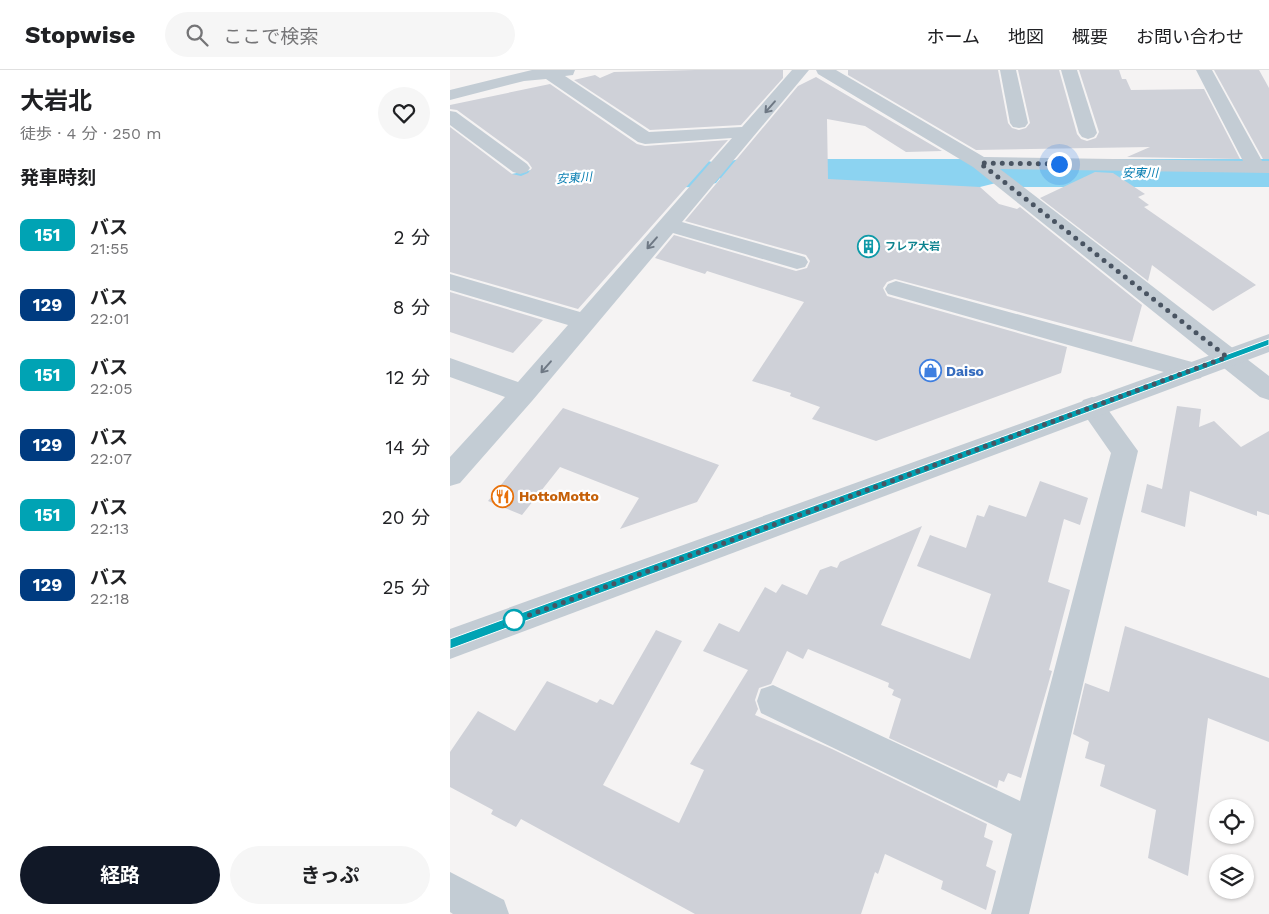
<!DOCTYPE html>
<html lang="ja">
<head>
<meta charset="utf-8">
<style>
  body { margin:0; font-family:"Work Sans","Noto Sans JP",sans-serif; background:#f6f6f6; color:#202124; height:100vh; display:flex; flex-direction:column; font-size:19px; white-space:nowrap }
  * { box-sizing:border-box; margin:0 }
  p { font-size:16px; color:#757577 }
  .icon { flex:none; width:28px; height:28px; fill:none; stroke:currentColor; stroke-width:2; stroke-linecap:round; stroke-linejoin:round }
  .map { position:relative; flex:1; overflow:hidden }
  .panel { display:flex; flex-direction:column; background:#fff; width:450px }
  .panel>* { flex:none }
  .badge { padding:0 10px; border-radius:8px; font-size:18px; line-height:32px }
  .tools { position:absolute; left:759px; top:729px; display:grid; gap:10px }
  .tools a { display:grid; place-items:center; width:45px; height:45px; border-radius:50%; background:#fff; box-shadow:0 1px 4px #0004; font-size:25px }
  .you { position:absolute; width:25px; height:25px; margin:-12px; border:4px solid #fff; border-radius:50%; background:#1a73e8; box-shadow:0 0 0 8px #1a73e833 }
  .map>.badge { position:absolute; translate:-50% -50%; box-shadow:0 0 0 2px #fff }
  h2 { padding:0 20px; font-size:19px; line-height:45px }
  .round { display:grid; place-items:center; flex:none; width:52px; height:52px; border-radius:26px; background:#f6f6f6 }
  .head { display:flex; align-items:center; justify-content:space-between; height:85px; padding:0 20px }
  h1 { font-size:24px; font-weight:700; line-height:38px }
  .primary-button { display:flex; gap:10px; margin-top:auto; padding:10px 20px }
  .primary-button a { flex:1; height:58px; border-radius:30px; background:#111827; color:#fff; font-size:20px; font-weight:700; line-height:58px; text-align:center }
  .primary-button a+a { background:#f6f6f6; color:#202124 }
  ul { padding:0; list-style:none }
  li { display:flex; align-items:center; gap:15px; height:70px; padding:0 20px }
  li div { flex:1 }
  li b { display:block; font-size:19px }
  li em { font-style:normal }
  li .badge { min-width:55px; font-weight:700; text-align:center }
  header { display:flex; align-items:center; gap:30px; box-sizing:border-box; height:70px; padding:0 25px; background:#fff; border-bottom:1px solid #e0e0e0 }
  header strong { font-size:24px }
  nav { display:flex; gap:28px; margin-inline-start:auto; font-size:18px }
  .search { width:350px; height:45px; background:#f6f6f6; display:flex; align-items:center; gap:12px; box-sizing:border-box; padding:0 18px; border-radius:28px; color:#757577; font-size:19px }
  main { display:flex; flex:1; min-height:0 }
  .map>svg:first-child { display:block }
</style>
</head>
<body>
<header>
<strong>Stopwise</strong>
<div class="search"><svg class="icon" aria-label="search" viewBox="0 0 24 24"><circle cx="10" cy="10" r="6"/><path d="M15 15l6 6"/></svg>ここで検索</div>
<nav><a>ホーム</a><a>地図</a><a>概要</a><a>お問い合わせ</a></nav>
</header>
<main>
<section class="panel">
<div class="head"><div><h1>大岩北</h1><p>徒歩 · 4 分 · 250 m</p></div><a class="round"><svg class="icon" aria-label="heart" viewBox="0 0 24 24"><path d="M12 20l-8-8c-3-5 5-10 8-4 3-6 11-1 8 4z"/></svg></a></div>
<h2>発車時刻</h2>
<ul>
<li><span class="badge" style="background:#00a3b4;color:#fff">151</span><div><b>バス</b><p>21:55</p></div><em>2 分</em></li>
<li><span class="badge" style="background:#003b80;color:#fff">129</span><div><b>バス</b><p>22:01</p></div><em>8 分</em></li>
<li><span class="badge" style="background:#00a3b4;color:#fff">151</span><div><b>バス</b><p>22:05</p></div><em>12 分</em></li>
<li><span class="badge" style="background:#003b80;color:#fff">129</span><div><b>バス</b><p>22:07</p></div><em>14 分</em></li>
<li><span class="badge" style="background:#00a3b4;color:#fff">151</span><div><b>バス</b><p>22:13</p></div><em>20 分</em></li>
<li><span class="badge" style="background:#003b80;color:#fff">129</span><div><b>バス</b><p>22:18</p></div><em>25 分</em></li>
</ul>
<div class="primary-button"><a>経路</a><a>きっぷ</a></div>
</section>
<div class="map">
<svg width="819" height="844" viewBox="0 0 819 844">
  <rect width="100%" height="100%" fill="#f5f3f3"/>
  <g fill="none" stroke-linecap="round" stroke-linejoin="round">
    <!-- river -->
    <path fill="#8cd3f1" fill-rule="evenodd" d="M 216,89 L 250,89 L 266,93 L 270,98 L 273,93 L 289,89 L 530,89 L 546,93 L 561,89 L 819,89 L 819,117 L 561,117 L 546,113 L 530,117 L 289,117 L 273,113 L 270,108 L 266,113 L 250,117 L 164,118 L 112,122 L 65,131 L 0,150 L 0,119 C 74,98 139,89 216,89 Z"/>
  </g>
  <!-- building -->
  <g fill="#cfd1d8">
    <polygon points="245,0 333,0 333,8 291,55 200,60 124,10 145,5 150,8 164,2"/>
    <polygon points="398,0 548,0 558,53 562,58 569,60 576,58 580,53 568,0 609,0 627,64 631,69 637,71 646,68 649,62 629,0 669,0 672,9 676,9 681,20 754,19 790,89 677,87 700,77 526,80 398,5"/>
    <polygon points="764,0 809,0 819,18 819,89 813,89"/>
    <polygon points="366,7 492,81 456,82 415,56 377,49 378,109 530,117 549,134 567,139 570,137 692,235 682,272 445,209 437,212 433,218 437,226 617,277 611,303 426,371 362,349 370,337 340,326 341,323 302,311 354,232 257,201 255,204 205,188 224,165 346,201 357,198 360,191 356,185 235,151 348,16"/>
    <polygon points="100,14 187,74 195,76 278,70 128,239 0,202 0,57 62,104 71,106 78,103 82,98 78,92 7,40 0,39 0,35"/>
    <polygon points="645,102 663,103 695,124 688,127 699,135 694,137 806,215 763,241 702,195 698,211 590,128"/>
    <polygon points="0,222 93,250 63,283 0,262"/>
    <polygon points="727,336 751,339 749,357 764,351 791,377 819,361 819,445 807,441 807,446 740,421 735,457 691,442 697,414 712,419"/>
    <polygon points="113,338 166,357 269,395 247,432 170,459 189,428 110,397 72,445 38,431"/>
    <polygon points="590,411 638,428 630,455 614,449 598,512 620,520 599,600 602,601 571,708 558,703 554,712 549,710 547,718 439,668 451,629 442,625 444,620 438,617 439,613 358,579 353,589 337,581 321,614 309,618 305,630 308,639 305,645 382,679 537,754 534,767 543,771 536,796 546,801 536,840 491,819 493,811 435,784 428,804 425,802 411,844 245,844 71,749 66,757 41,744 43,740 0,717 0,682 28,641 65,661 97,611 147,633 150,629 163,635 206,560 232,571 153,715 229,753 254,700 240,694 298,600 253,581 269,553 289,562 315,517 326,523 332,514 357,525 370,500 381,496 387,498 390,492 472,456 431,555 520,589 541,524 467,496 480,465 516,478 527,445 534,447 539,435 576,447"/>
    <polygon points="675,556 819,608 819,672 758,648 738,806 698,788 706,740 650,716 655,695 635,688 639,672 623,664 635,613 659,622"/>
  </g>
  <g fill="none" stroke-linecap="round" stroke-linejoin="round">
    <!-- minor -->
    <g fill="#c3ccd4" fill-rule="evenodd">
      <polygon points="82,0 125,0 123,5 115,6 199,62 292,57 342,0 359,0 232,152 355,187 358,192 355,197 347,199 223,163 82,331 10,413 0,416 0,387 55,327 0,307 0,288 68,312 118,255 0,220 0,204 130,242 282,68 195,74 188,72 96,9 74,11 0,30 0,20"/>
      <polygon points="366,0 386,0 534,87 793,91 746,0 762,0 812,91 819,91 819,103 550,99 819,306 819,330 810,327 523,97 368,4"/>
      <polygon points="550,0 566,0 578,53 575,57 569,58 563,57 560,53"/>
      <polygon points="611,0 627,0 647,63 644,67 638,69 632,67 629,63"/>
      <polygon points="0,41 6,42 77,94 80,98 77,102 70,104 63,102 0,55"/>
      <polygon points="446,211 742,292 751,294 754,301 751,308 742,310 438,224 435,219 438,214"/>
      <polygon points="642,327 651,330 688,381 579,844 541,844 562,764 311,643 307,631 311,619 323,615 570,731 661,383 629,337 633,330"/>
      <polygon points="0,802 54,830 59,844 3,844 0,842"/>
    </g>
    <!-- tertiary -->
    <polygon fill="#c3ccd4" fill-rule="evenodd" points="819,264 819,282 0,589 0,559"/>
  </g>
  <!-- one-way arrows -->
  <defs><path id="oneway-shaft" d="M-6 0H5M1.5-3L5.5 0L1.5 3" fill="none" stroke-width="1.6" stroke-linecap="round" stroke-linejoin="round" transform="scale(1.25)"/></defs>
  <g stroke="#6e7884">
    <use href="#oneway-shaft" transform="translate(320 37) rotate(131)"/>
    <use href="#oneway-shaft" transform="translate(202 173) rotate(131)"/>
    <use href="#oneway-shaft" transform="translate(96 297) rotate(131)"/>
  </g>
  <!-- line -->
  <polygon fill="#00a3b4" stroke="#fff" points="819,269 819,275 0,579 0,569"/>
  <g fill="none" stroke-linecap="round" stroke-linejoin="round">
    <!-- walk -->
    <polyline stroke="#495462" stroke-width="5" stroke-dasharray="0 9" points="64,550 55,554 777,287 530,93 609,94"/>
  </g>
  <!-- icons -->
  <defs>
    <symbol id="building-ring" viewBox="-11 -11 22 22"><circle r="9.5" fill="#fff" stroke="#0f9aa8" stroke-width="1.5"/><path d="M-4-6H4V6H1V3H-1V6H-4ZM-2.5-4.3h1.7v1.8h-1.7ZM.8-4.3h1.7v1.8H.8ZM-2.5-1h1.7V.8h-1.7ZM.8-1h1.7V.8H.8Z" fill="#0f9aa8"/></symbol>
    <symbol id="shop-ring" viewBox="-11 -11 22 22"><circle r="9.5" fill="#fff" stroke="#3f7fe0" stroke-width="1.5"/><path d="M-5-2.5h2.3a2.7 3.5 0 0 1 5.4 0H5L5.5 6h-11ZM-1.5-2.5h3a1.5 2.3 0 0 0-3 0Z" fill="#3f7fe0"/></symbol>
    <symbol id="restaurant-ring" viewBox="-11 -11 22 22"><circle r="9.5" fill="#fff" stroke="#e8710a" stroke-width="1.5"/><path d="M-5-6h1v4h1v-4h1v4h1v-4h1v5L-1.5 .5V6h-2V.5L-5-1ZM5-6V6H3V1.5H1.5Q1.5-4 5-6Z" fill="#e8710a"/></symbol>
  </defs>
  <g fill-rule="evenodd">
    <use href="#building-ring" x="406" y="164" width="25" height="25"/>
    <use href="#shop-ring" x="468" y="288" width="25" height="25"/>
    <use href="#restaurant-ring" x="40" y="414" width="25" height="25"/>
  </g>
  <!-- markers -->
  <circle fill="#fff" stroke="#00a3b4" stroke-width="2.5" cx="64" cy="550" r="10"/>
  <g text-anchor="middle" stroke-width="4.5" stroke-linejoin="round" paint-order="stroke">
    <!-- far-culture labels -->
    <g font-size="11" font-weight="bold" fill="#0d838f" stroke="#fff" text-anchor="start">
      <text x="435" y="180">フレア大岩</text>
    </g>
    <!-- far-water labels -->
    <g font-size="12" font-style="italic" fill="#067db1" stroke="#fff">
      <text x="690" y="107">安東川</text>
      <text transform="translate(124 108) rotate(-4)" y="4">安東川</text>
    </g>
    <!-- shop labels -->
    <g font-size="14" font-weight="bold" fill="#366cbe" stroke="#fff" text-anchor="start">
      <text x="496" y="306">Daiso</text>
    </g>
    <!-- food labels -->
    <g font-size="14" font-weight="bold" fill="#c56008" stroke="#fff" text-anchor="start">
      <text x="69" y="431">HottoMotto</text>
    </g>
  </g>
</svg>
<div class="tools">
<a><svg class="icon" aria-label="locate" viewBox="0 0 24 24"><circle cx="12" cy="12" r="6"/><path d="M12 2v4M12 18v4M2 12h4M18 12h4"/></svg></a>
<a><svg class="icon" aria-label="layers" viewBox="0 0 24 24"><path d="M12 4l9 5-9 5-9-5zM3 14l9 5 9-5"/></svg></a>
</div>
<div class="you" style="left:609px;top:94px"></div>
</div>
</main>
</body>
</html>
